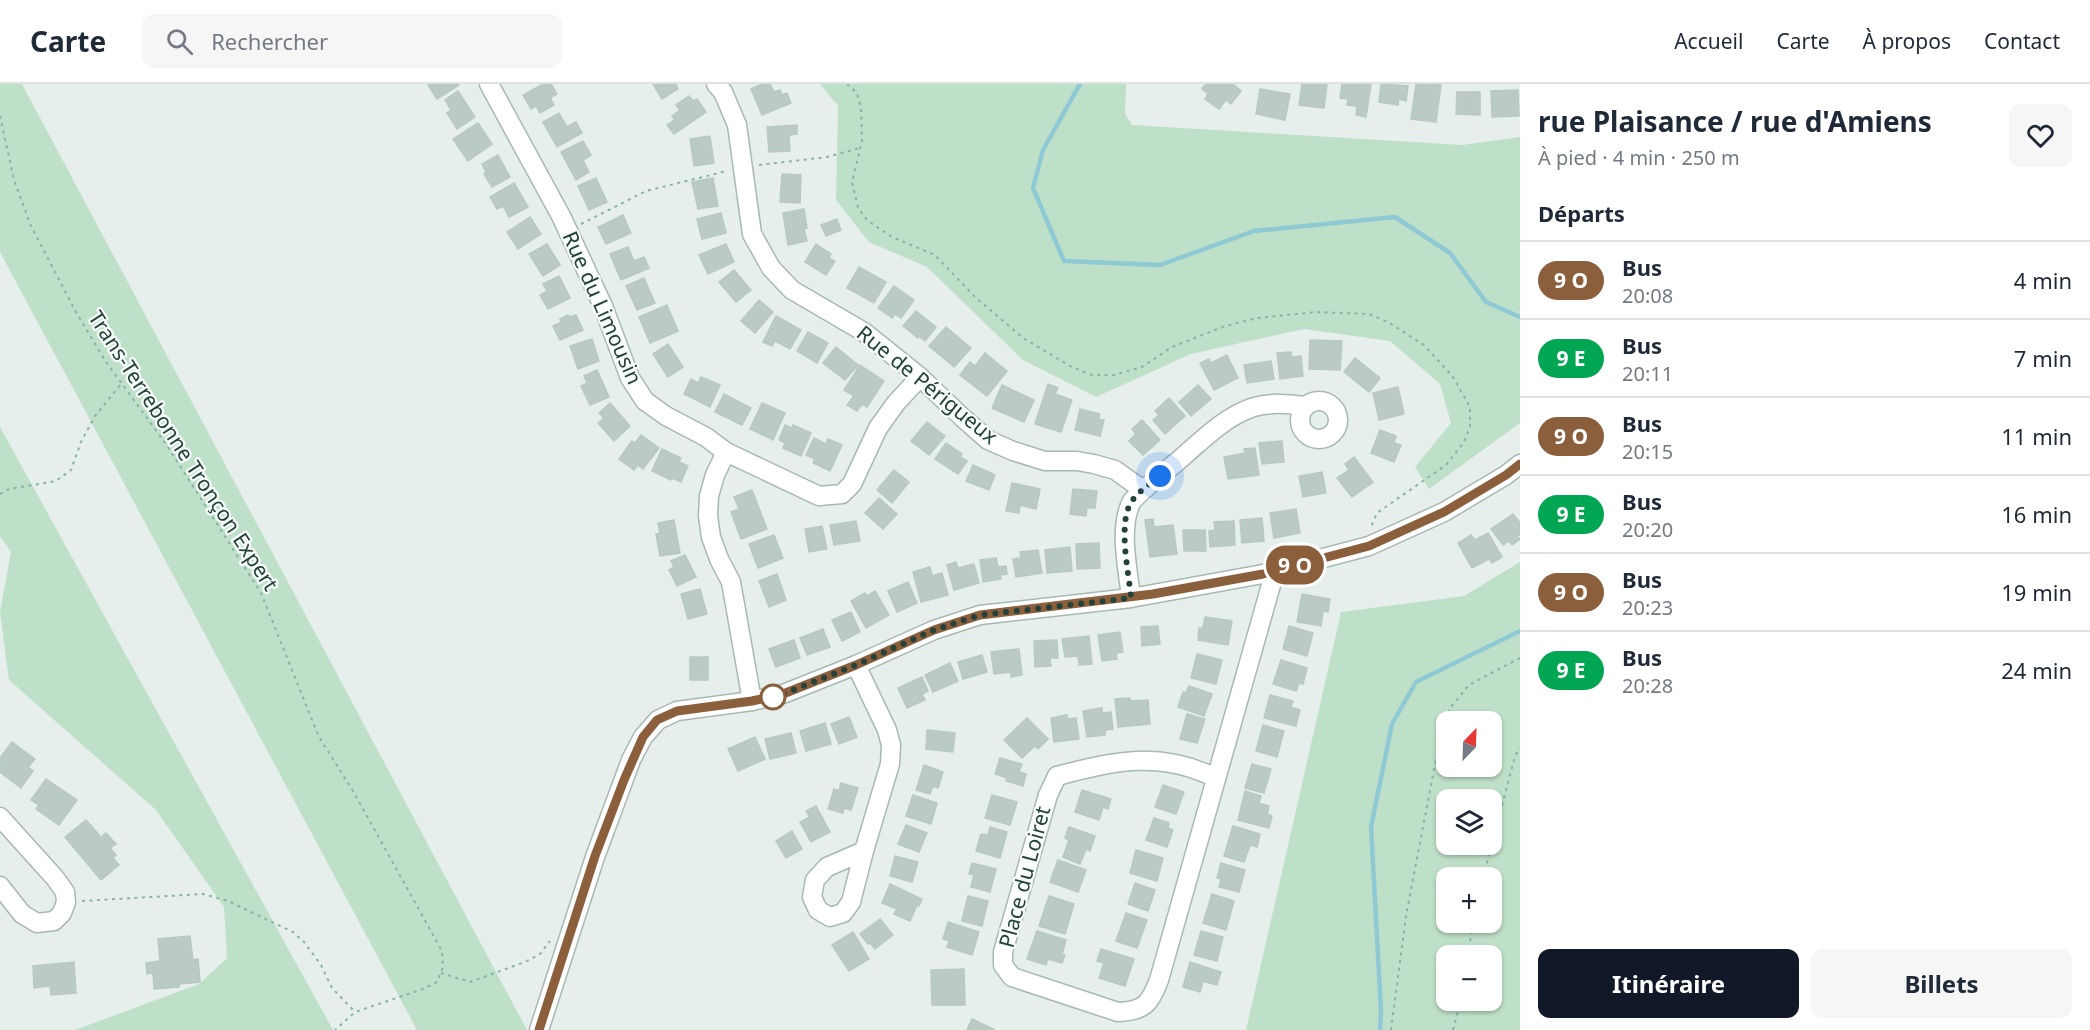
<!DOCTYPE html>
<html lang="fr">
<head>
<meta charset="utf-8">
<style>
  body { margin:0; font-family:"Noto Sans",sans-serif; background:#f6f6f7; color:#1f2937; height:100vh; display:flex; flex-direction:column; font-size:22px; white-space:nowrap }
  * { box-sizing:border-box; margin:0 }
  p { font-size:20px; color:#747a83 }
  .icon { flex:none; width:33px; height:33px; fill:none; stroke:currentColor; stroke-width:2; stroke-linecap:round; stroke-linejoin:round }
  .map { position:relative; flex:1; overflow:hidden }
  .details { display:flex; flex-direction:column; background:#fff; width:570px }
  .details>* { flex:none }
  .badge { padding:0 12px; border-radius:20px; font-size:21px; line-height:39px }
  .needle { width:39px; rotate:23deg }
  .buttons { position:absolute; left:1436px; top:627px; display:grid; gap:12px }
  .buttons a { display:grid; place-items:center; width:66px; height:66px; border-radius:12px; background:#fff; box-shadow:0 2px 4px #0004; font-size:30px }
  .you { position:absolute; width:30px; height:30px; margin:-15px; border:4px solid #fff; border-radius:50%; background:#1a73e8; box-shadow:0 0 0 9px #1a73e833 }
  .map>.badge { position:absolute; translate:-50% -50%; box-shadow:0 0 0 3px #fff }
  h2 { padding:0 18px; font-size:22px; line-height:54px }
  .round { display:grid; place-items:center; flex:none; width:63px; height:63px; border-radius:12px; background:#f6f6f7 }
  .summary { display:flex; align-items:center; justify-content:space-between; height:102px; padding:0 18px }
  h1 { font-size:28px; font-weight:700; line-height:45px }
  .cta { display:flex; gap:12px; margin-top:auto; padding:12px 18px }
  .cta a { flex:1; height:69px; border-radius:12px; background:#111827; color:#fff; font-size:24px; font-weight:700; line-height:69px; text-align:center }
  .cta a+a { background:#f6f6f7; color:#1f2937 }
  ul { padding:0; list-style:none }
  li { display:flex; align-items:center; gap:18px; height:78px; padding:0 18px; border-top:2px solid #e0e1e3 }
  li div { flex:1 }
  li b { display:block; font-size:22px }
  li em { font-style:normal }
  li .badge { min-width:66px; font-weight:700; text-align:center }
  header { display:flex; align-items:center; gap:36px; box-sizing:border-box; height:84px; padding:0 30px; background:#fff; border-bottom:2px solid #e0e1e3 }
  header strong { font-size:28px }
  nav { display:flex; gap:33px; margin-inline-start:auto; font-size:21px }
  .search { width:420px; height:54px; background:#f6f6f7; display:flex; align-items:center; gap:15px; box-sizing:border-box; padding:0 21px; border-radius:12px; color:#747a83; font-size:22px }
  main { display:flex; flex:1; min-height:0 }
  .map>svg:first-child { display:block }
</style>
</head>
<body>
<header>
<strong>Carte</strong>
<div class="search"><svg class="icon" aria-label="search" viewBox="0 0 24 24"><circle cx="10" cy="10" r="6"/><path d="M15 15l6 6"/></svg>Rechercher</div>
<nav><a>Accueil</a><a>Carte</a><a>À propos</a><a>Contact</a></nav>
</header>
<main>
<div class="map">
<svg width="1520" height="946" viewBox="0 0 1520 946">
  <rect width="100%" height="100%" fill="#e6efeb"/>
  <!-- green -->
  <g fill="#bfe0c8" fill-rule="evenodd">
    <polygon points="0,0 22,0 527,946 417,946 0,168"/>
    <polygon points="820,0 1126,0 1125,30 1132,41 1462,61 1520,53 1520,339 1429,405 1415,383 1451,339 1440,300 1390,257 1304,245 1191,270 1096,313 1023,276 927,183 869,158 836,116 838,22"/>
    <polygon points="0,343 333,946 75,946 199,900 227,874 224,823 156,726 9,596 0,528 11,468 0,452"/>
    <path d="M 1520,478 L 1520,946 L 1246,946 L 1341,528 L 1464,512 ZM 1446,638 L 1491,638 L 1491,682 L 1446,682 ZM 1446,716 L 1491,716 L 1491,760 L 1446,760 ZM 1446,794 L 1491,794 L 1491,838 L 1446,838 ZM 1446,872 L 1491,872 L 1491,916 L 1446,916 Z"/>
  </g>
  <g fill="none" stroke-linecap="round" stroke-linejoin="round">
    <!-- stream -->
    <g stroke="#8ec9d4" stroke-width="4.5">
      <polyline points="1080,0 1043,66 1033,104 1064,177 1160,181 1254,147 1395,133 1450,169 1486,218 1520,233"/>
      <polyline points="1380,946 1381,927 1371,743 1392,640 1416,598 1520,547"/>
    </g>
  </g>
  <!-- building -->
  <g fill="#bbcac4" stroke="#b8c9c2" stroke-width="1.5">
    <polygon points="430,0 458,0 459,1 437,15 428,1"/>
    <polygon points="543,0 551,0 557,10 550,14 554,21 540,29 536,22 531,25 523,11"/>
    <polygon points="653,0 676,0 678,5 662,15"/>
    <polygon points="762,0 770,0 774,8 780,6 782,11 787,9 791,19 762,31 751,5"/>
    <polygon points="1206,0 1233,0 1241,7 1231,20 1226,16 1219,25 1205,15 1208,10 1202,5"/>
    <polygon points="1302,0 1327,0 1324,24 1299,21"/>
    <polygon points="1342,0 1371,0 1366,33 1356,31 1357,22 1347,21 1348,15 1340,14"/>
    <polygon points="1381,0 1408,2 1406,17 1399,15 1398,21 1379,18"/>
    <polygon points="1416,0 1441,1 1436,38 1411,35"/>
    <polygon points="1260,5 1290,10 1285,36 1256,30"/>
    <polygon points="1518,6 1519,32 1492,33 1491,7"/>
    <polygon points="458,7 475,33 457,45 447,29 451,26 445,16"/>
    <polygon points="1457,8 1480,8 1480,31 1456,30"/>
    <polygon points="689,12 693,17 697,15 706,28 674,50 667,41 675,36 672,32 680,26 676,21"/>
    <polygon points="559,29 567,43 576,38 582,49 557,63 543,38"/>
    <polygon points="478,39 492,60 468,77 453,55"/>
    <polygon points="797,41 797,50 789,51 790,67 769,68 767,43"/>
    <polygon points="710,52 714,79 694,82 690,55"/>
    <polygon points="583,57 591,71 583,76 589,88 576,96 561,68"/>
    <polygon points="498,71 510,93 492,103 484,90 486,88 482,80"/>
    <polygon points="782,90 801,91 800,119 780,118"/>
    <polygon points="596,94 607,118 589,126 578,102"/>
    <polygon points="713,94 718,122 698,125 692,98"/>
    <polygon points="514,99 528,123 509,133 503,122 497,125 490,113"/>
    <polygon points="804,125 807,144 804,145 807,157 788,161 783,129"/>
    <polygon points="721,129 726,149 702,155 697,135"/>
    <polygon points="623,131 631,149 606,160 598,143"/>
    <polygon points="530,133 541,150 518,165 507,148"/>
    <polygon points="837,135 841,146 826,152 821,141"/>
    <polygon points="547,160 560,181 543,192 529,170"/>
    <polygon points="726,160 734,178 708,190 699,171"/>
    <polygon points="816,160 831,170 829,174 835,177 826,191 805,178"/>
    <polygon points="628,163 634,177 644,173 649,184 621,196 610,170"/>
    <polygon points="859,183 886,198 874,219 847,204"/>
    <polygon points="734,186 751,206 736,218 719,198"/>
    <polygon points="559,192 570,214 548,225 540,211 547,207 543,200"/>
    <polygon points="644,194 655,219 637,226 626,202"/>
    <polygon points="894,202 914,216 901,234 895,230 892,234 878,224"/>
    <polygon points="759,216 773,228 755,249 741,237"/>
    <polygon points="667,221 678,247 650,259 639,233"/>
    <polygon points="916,227 936,243 925,257 919,252 918,254 903,242"/>
    <polygon points="568,231 569,233 576,231 583,246 560,256 553,242 562,238 560,235"/>
    <polygon points="776,232 801,246 790,265 775,257 772,262 763,258"/>
    <polygon points="946,243 971,264 954,283 929,262"/>
    <polygon points="808,248 828,259 817,279 797,267"/>
    <polygon points="592,255 599,277 578,285 570,262"/>
    <polygon points="1310,256 1342,257 1340,286 1309,285"/>
    <polygon points="668,260 683,283 668,293 653,270"/>
    <polygon points="836,263 858,281 845,296 823,279"/>
    <polygon points="1291,268 1292,273 1301,272 1303,292 1280,295 1277,269"/>
    <polygon points="985,269 1007,287 987,312 960,291 970,278 975,282"/>
    <polygon points="1227,271 1238,294 1214,306 1200,279 1209,275 1211,279"/>
    <polygon points="1355,274 1380,294 1369,308 1344,288"/>
    <polygon points="1271,277 1274,295 1247,299 1244,281"/>
    <polygon points="860,281 884,297 867,323 862,320 857,327 847,321 854,312 844,306"/>
    <polygon points="597,286 609,313 590,321 581,302 587,299 584,292"/>
    <polygon points="701,293 720,301 710,323 684,310 691,295 698,299"/>
    <polygon points="1048,300 1058,304 1055,310 1072,316 1061,348 1035,340"/>
    <polygon points="1002,301 1034,316 1024,338 992,324"/>
    <polygon points="1198,301 1211,315 1191,332 1179,318"/>
    <polygon points="1398,303 1404,330 1379,336 1373,309"/>
    <polygon points="724,310 751,324 742,341 715,328"/>
    <polygon points="1169,314 1185,332 1165,350 1153,336 1159,331 1155,327"/>
    <polygon points="610,319 630,342 614,357 598,339 604,334 599,329"/>
    <polygon points="762,319 785,329 773,356 750,345"/>
    <polygon points="1080,325 1100,330 1098,335 1104,336 1100,352 1075,346"/>
    <polygon points="1142,336 1160,356 1143,371 1129,357 1136,350 1132,345"/>
    <polygon points="927,338 945,352 929,371 911,357"/>
    <polygon points="785,341 792,344 793,341 811,349 801,372 783,364 785,359 779,356"/>
    <polygon points="1380,346 1396,352 1394,359 1401,361 1394,378 1371,369"/>
    <polygon points="641,351 659,364 643,385 638,381 634,386 619,375 632,357 635,359"/>
    <polygon points="814,354 826,360 828,355 842,361 830,387 813,379 815,375 806,371"/>
    <polygon points="1282,357 1284,378 1262,380 1259,359"/>
    <polygon points="946,359 962,370 960,373 967,377 958,390 935,375"/>
    <polygon points="1255,364 1259,391 1228,395 1224,373 1245,369 1244,365"/>
    <polygon points="662,365 681,374 679,378 688,382 681,398 672,394 671,396 652,387"/>
    <polygon points="1354,373 1373,398 1352,413 1337,394 1349,386 1345,380"/>
    <polygon points="973,381 995,391 989,406 966,397"/>
    <polygon points="894,386 909,398 892,419 877,406"/>
    <polygon points="1322,388 1326,409 1303,413 1299,392"/>
    <polygon points="1012,399 1040,405 1036,425 1020,421 1019,429 1006,427"/>
    <polygon points="1073,405 1097,407 1095,424 1087,424 1086,432 1070,430"/>
    <polygon points="752,406 767,445 741,455 731,428 739,425 734,413"/>
    <polygon points="879,414 897,430 883,445 865,429"/>
    <polygon points="1296,425 1300,449 1274,454 1270,429"/>
    <polygon points="1513,430 1520,439 1520,450 1517,452 1520,455 1512,461 1509,457 1503,461 1491,445"/>
    <polygon points="1262,434 1264,457 1242,459 1240,436"/>
    <polygon points="1153,435 1154,443 1173,441 1177,470 1150,473 1145,436"/>
    <polygon points="674,436 680,469 660,472 656,450 660,449 658,439"/>
    <polygon points="856,437 860,457 834,461 830,441"/>
    <polygon points="1234,437 1235,461 1210,463 1209,447 1215,446 1214,438"/>
    <polygon points="822,442 827,465 809,468 805,445"/>
    <polygon points="1183,446 1205,446 1206,467 1184,467"/>
    <polygon points="1488,449 1502,473 1492,479 1489,475 1472,484 1458,459 1471,451 1475,456"/>
    <polygon points="774,451 783,474 758,484 749,460"/>
    <polygon points="1099,459 1100,484 1077,485 1076,460"/>
    <polygon points="1070,463 1072,487 1047,489 1045,466"/>
    <polygon points="1038,466 1042,489 1016,493 1013,475 1021,474 1020,468"/>
    <polygon points="685,471 696,493 677,502 669,486 674,483 671,477"/>
    <polygon points="996,474 998,483 1006,482 1007,490 1000,491 1001,495 983,498 980,476"/>
    <polygon points="956,478 958,484 974,480 979,499 954,506 947,481"/>
    <polygon points="930,483 932,492 942,489 948,511 921,518 913,488"/>
    <polygon points="777,490 786,516 769,523 759,497"/>
    <polygon points="908,498 917,519 897,528 888,507"/>
    <polygon points="700,505 707,530 688,535 681,510"/>
    <polygon points="875,507 889,531 866,544 851,517 865,509 867,512"/>
    <polygon points="1302,510 1330,515 1328,528 1323,527 1321,542 1297,538"/>
    <polygon points="851,528 860,548 842,557 832,536"/>
    <polygon points="1205,533 1232,537 1228,561 1198,556 1199,544 1203,544"/>
    <polygon points="1158,542 1160,560 1142,562 1141,543"/>
    <polygon points="1289,542 1313,549 1307,572 1283,565"/>
    <polygon points="823,545 830,563 807,571 800,554"/>
    <polygon points="1120,548 1123,568 1116,569 1117,575 1102,577 1098,551"/>
    <polygon points="1089,552 1092,580 1079,581 1078,572 1065,573 1062,555"/>
    <polygon points="794,556 800,574 776,583 769,565"/>
    <polygon points="1057,556 1058,574 1050,574 1051,582 1035,583 1034,557"/>
    <polygon points="1019,565 1022,591 1011,593 1011,588 994,590 991,568"/>
    <polygon points="1197,570 1222,576 1216,600 1191,594"/>
    <polygon points="982,571 987,588 963,595 958,578"/>
    <rect x="690" y="573" width="18" height="23"/>
    <polygon points="1281,576 1307,584 1303,600 1299,599 1296,607 1273,600"/>
    <polygon points="950,579 958,597 933,608 925,591"/>
    <polygon points="922,593 928,607 922,610 925,616 907,624 898,604"/>
    <polygon points="1189,602 1212,610 1204,632 1178,623 1183,608 1186,609"/>
    <polygon points="1270,611 1293,617 1291,623 1300,626 1296,642 1264,634"/>
    <polygon points="1130,614 1130,617 1148,616 1150,640 1118,643 1115,615"/>
    <polygon points="1102,624 1102,629 1111,628 1113,645 1105,646 1105,651 1087,653 1083,627"/>
    <polygon points="1187,630 1205,635 1197,659 1180,655"/>
    <polygon points="1067,631 1067,635 1076,634 1079,655 1054,658 1051,634"/>
    <polygon points="849,633 857,653 839,660 831,640"/>
    <polygon points="1027,634 1048,655 1038,665 1035,662 1022,674 1004,656"/>
    <polygon points="825,639 831,660 806,667 800,647"/>
    <polygon points="1263,641 1284,647 1277,673 1256,667"/>
    <polygon points="927,646 955,649 953,668 926,665"/>
    <polygon points="791,649 796,669 770,675 765,655"/>
    <polygon points="755,653 765,675 738,687 728,665"/>
    <polygon points="12,658 35,675 28,683 33,687 21,704 0,688 0,674"/>
    <polygon points="1000,674 1022,680 1019,688 1026,690 1023,702 1006,697 1007,694 995,690"/>
    <polygon points="1252,680 1271,685 1264,709 1245,704"/>
    <polygon points="924,681 943,688 938,704 933,702 930,710 916,706"/>
    <polygon points="46,695 77,716 59,741 36,725 39,721 31,716"/>
    <polygon points="841,699 858,704 851,726 844,724 843,729 828,725 834,705 839,707"/>
    <polygon points="1163,701 1184,708 1176,730 1155,723"/>
    <polygon points="1082,706 1111,715 1108,725 1103,723 1099,736 1075,728"/>
    <polygon points="1245,707 1261,712 1259,719 1269,722 1267,730 1272,732 1269,744 1238,736"/>
    <polygon points="913,711 937,719 931,740 906,732"/>
    <polygon points="992,711 1017,718 1010,741 985,734"/>
    <polygon points="816,722 830,748 811,758 800,738 810,733 806,727"/>
    <polygon points="1154,734 1169,739 1168,744 1173,746 1167,763 1146,756"/>
    <polygon points="86,736 101,753 106,749 116,760 110,764 116,771 113,774 119,781 101,796 65,753"/>
    <polygon points="906,741 927,749 919,768 898,760"/>
    <polygon points="1233,742 1260,750 1257,763 1250,761 1244,778 1224,772"/>
    <polygon points="990,743 1007,748 1000,774 976,767 981,750 988,751"/>
    <polygon points="1069,743 1095,752 1090,767 1086,765 1080,780 1063,773 1069,756 1065,754"/>
    <polygon points="792,747 802,765 786,774 776,757"/>
    <polygon points="1136,766 1163,774 1157,797 1130,789"/>
    <polygon points="895,772 918,778 912,798 890,792"/>
    <polygon points="1058,776 1086,786 1078,808 1050,798"/>
    <polygon points="972,779 996,785 990,808 971,803 974,790 969,790"/>
    <polygon points="1221,779 1245,786 1239,808 1219,803 1221,795 1217,794"/>
    <polygon points="1135,799 1155,806 1148,827 1128,820"/>
    <polygon points="890,800 922,815 919,822 917,821 910,837 894,830 897,825 882,819"/>
    <polygon points="1212,810 1234,817 1226,846 1203,839"/>
    <polygon points="968,812 988,817 982,842 962,837"/>
    <polygon points="1049,812 1074,820 1065,850 1039,842"/>
    <polygon points="1126,829 1147,836 1137,864 1116,857"/>
    <polygon points="880,835 893,851 875,865 870,859 868,860 860,850"/>
    <polygon points="948,838 979,848 972,871 947,863 949,857 943,855"/>
    <polygon points="1037,847 1066,856 1062,870 1065,871 1062,879 1048,875 1046,881 1027,875"/>
    <polygon points="1201,847 1223,853 1217,877 1194,871"/>
    <polygon points="853,848 869,875 849,887 832,861"/>
    <polygon points="190,852 193,876 198,875 200,898 179,900 179,903 154,905 153,889 147,890 146,879 160,877 158,855"/>
    <polygon points="1101,865 1134,875 1125,902 1099,894 1104,879 1097,877"/>
    <polygon points="74,878 76,909 51,911 50,902 34,904 33,882"/>
    <polygon points="1190,878 1221,888 1217,901 1203,897 1200,908 1183,903"/>
    <polygon points="964,885 965,921 932,921 931,886"/>
    <polygon points="972,935 995,946 967,946"/>
  </g>
  <g fill="none" stroke-linecap="round" stroke-linejoin="round">
    <defs>
      <g id="minor">
        <polyline points="489,0 561,132 603,222 630,294 645,317 666,332 706,353 726,368 819,412 842,410 852,400 878,344 896,319 920,293"/>
        <polyline points="716,0 723,8 737,41 752,150 771,184 792,206 864,248 920,293 963,334 988,356 1013,367 1045,377 1077,377 1094,380 1115,386 1143,406"/>
        <circle cx="1319" cy="336" r="19"/>
        <polyline points="726,368 715,391 709,412 708,432 711,453 719,475 731,498 752,617"/>
        <path d="M 1131,514 C 1128,485 1118,443 1132,417 C 1146,402 1162,390 1178,377 C 1200,358 1225,332 1254,323 C 1271,318 1288,320 1305,322"/>
        <polyline points="856,581 887,646 891,661 890,680 864,767 827,783 815,796 812,813 818,826 830,833 843,829 851,818 864,767"/>
        <path d="M 1216,694 C 1159,666 1115,677 1057,692 L 1048,711 L 1003,868 L 1003,881 L 1012,893 L 1118,928 C 1144,927 1150,920 1159,896 L 1275,487"/>
        <polyline points="0,733 55,794 65,808 66,818 62,829 54,837 37,839 22,830 0,802"/>
        <polyline points="539,946 595,773 631,676 643,653 658,636 677,627 752,617 783,610 856,581 934,546 980,531 1131,514 1263,490 1369,462 1444,428 1506,391 1520,380"/>
      </g>
    </defs>
    <!-- minor casing -->
    <use href="#minor" stroke="#a8b8b2" stroke-width="21"/>
    <!-- path -->
    <g stroke="#86b3a5" stroke-width="2" stroke-dasharray="3 4.5" stroke-linecap="butt">
      <polyline points="847,0 857,9 861,24 862,57 852,98 858,124 868,137 892,153 935,171 975,213 1023,254 1070,282 1092,291 1114,291 1142,283 1172,263 1225,242 1257,234 1316,228 1369,230 1388,238 1424,261 1453,293 1470,323 1470,343 1464,358 1446,381 1377,429 1370,445"/>
      <polyline points="0,32 14,96 31,142 76,228 106,278 166,360 261,509 319,653 353,707 442,867 443,883 437,898 423,905 355,928 335,946"/>
      <polyline points="759,81 827,73 860,64"/>
      <polyline points="581,140 646,107 727,87"/>
      <polyline points="0,410 9,405 56,397 71,386 81,358 95,332 121,300"/>
      <polyline points="1483,794 1515,672 1520,664"/>
      <polyline points="82,817 203,810 228,817 293,848 304,858 321,881 332,904 355,928"/>
      <polyline points="1468,872 1473,838"/>
      <polyline points="441,889 470,898 525,878 540,870 550,857"/>
      <polyline points="1391,946 1406,832 1441,649 1450,624 1469,601 1520,574"/>
      <polyline points="1453,946 1461,916"/>
    </g>
    <!-- minor -->
    <use href="#minor" stroke="#fff" stroke-width="18"/>
  </g>
  <g fill="none" stroke-linecap="round" stroke-linejoin="round">
    <defs>
      <polyline id="line" points="539,946 595,772 624,696 643,653 657,636 677,627 752,617 783,610 856,581 934,546 980,531 1153,510 1263,490 1369,462 1444,428 1506,391 1520,380"/>
    </defs>
    <!-- line casing -->
    <use href="#line" stroke="#fff" stroke-width="14"/>
    <!-- line -->
    <use href="#line" stroke="#8b5e3c" stroke-width="9"/>
    <!-- walk -->
    <path stroke="#24423a" stroke-width="6" stroke-dasharray="0 10.8" d="M 773,613 L 768,614 L 783,610 L 856,581 L 934,546 L 980,531 L 1131,514 C 1129,489 1117,438 1132,417 C 1139,407 1150,400 1160,392"/>
  </g>
  <!-- markers -->
  <circle fill="#fff" stroke="#8b5e3c" stroke-width="3" cx="773" cy="613" r="12"/>
  <g text-anchor="middle" stroke-width="4.5" stroke-linejoin="round" paint-order="stroke">
    <!-- street labels -->
    <g font-size="21" fill="#24423a" stroke="#f7fbf9">
      <text transform="translate(602 224) rotate(66)" y="7">Rue du Limousin</text>
      <text transform="translate(927 301) rotate(39)" y="7">Rue de Périgueux</text>
      <text transform="translate(183 367) rotate(57)" y="7">Trans-Terrebonne Tronçon Expert</text>
      <text transform="translate(1025 793) rotate(-75)" y="7">Place du Loiret</text>
    </g>
  </g>
</svg>
<div class="buttons">
<a><svg class="needle" viewBox="-14 -14 28 28"><path d="M0-13l5 13h-10z" fill="#e53935"/><path d="M0 13l5-13h-10z" fill="#747a83"/></svg></a>
<a><svg class="icon" aria-label="layers" viewBox="0 0 24 24"><path d="M12 4l9 5-9 5-9-5zM3 14l9 5 9-5"/></svg></a>
<a>+</a>
<a>−</a>
</div>
<div class="you" style="left:1160px;top:392px"></div>
<b class="badge" style="left:1295px;top:481px;background:#8b5e3c;color:#fff">9 O</b>
</div>
<section class="details">
<div class="summary"><div><h1>rue Plaisance / rue d'Amiens</h1><p>À pied · 4 min · 250 m</p></div><a class="round"><svg class="icon" aria-label="heart" viewBox="0 0 24 24"><path d="M12 20l-8-8c-3-5 5-10 8-4 3-6 11-1 8 4z"/></svg></a></div>
<h2>Départs</h2>
<ul>
<li><span class="badge" style="background:#8b5e3c;color:#fff">9 O</span><div><b>Bus</b><p>20:08</p></div><em>4 min</em></li>
<li><span class="badge" style="background:#00a651;color:#fff">9 E</span><div><b>Bus</b><p>20:11</p></div><em>7 min</em></li>
<li><span class="badge" style="background:#8b5e3c;color:#fff">9 O</span><div><b>Bus</b><p>20:15</p></div><em>11 min</em></li>
<li><span class="badge" style="background:#00a651;color:#fff">9 E</span><div><b>Bus</b><p>20:20</p></div><em>16 min</em></li>
<li><span class="badge" style="background:#8b5e3c;color:#fff">9 O</span><div><b>Bus</b><p>20:23</p></div><em>19 min</em></li>
<li><span class="badge" style="background:#00a651;color:#fff">9 E</span><div><b>Bus</b><p>20:28</p></div><em>24 min</em></li>
</ul>
<div class="cta"><a>Itinéraire</a><a>Billets</a></div>
</section>
</main>
</body>
</html>
